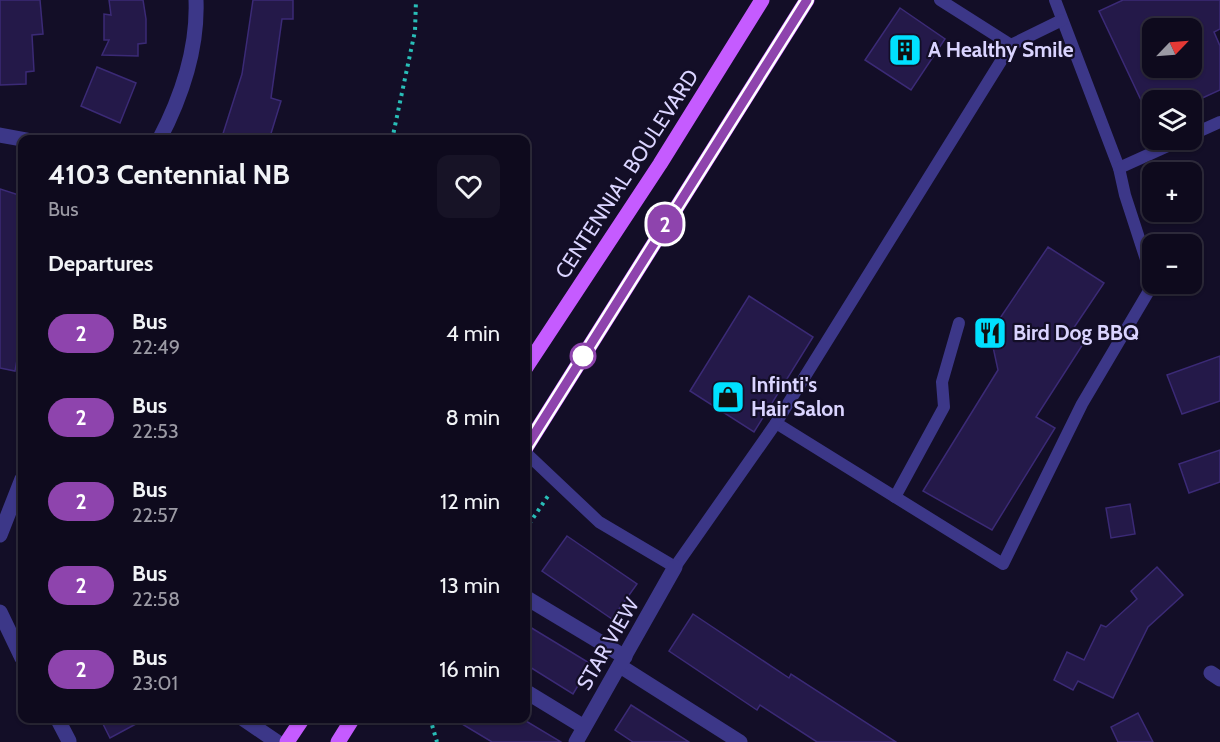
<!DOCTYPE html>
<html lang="en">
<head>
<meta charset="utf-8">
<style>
  body { margin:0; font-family:Cabin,sans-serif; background:#171326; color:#f1f3f6; height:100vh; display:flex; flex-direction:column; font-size:22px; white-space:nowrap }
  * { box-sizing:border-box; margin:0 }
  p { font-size:20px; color:#9b9aa4 }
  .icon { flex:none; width:33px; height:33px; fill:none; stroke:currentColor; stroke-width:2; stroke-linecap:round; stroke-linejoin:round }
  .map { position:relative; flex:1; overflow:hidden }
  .drawer { position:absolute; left:18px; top:135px; width:512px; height:588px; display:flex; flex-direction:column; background:#0e0a1d; border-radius:12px; box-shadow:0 2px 4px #0004,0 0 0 2px #2e2b3b }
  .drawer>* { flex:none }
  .badge { padding:0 12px; border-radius:20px; font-size:21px; line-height:39px }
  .needle { width:39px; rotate:65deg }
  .buttons { position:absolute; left:1142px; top:18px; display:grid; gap:12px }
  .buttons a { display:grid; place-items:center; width:60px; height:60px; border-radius:12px; background:#0e0a1d; box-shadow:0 2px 4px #0004,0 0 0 2px #2e2b3b; font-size:30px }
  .map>.badge { position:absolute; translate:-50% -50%; box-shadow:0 0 0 3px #fff }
  h2 { padding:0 30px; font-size:22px; line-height:54px }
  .round { display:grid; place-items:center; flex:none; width:63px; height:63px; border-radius:12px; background:#171326 }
  .summary { display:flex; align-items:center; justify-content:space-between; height:102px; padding:0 30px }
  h1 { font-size:28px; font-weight:700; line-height:45px }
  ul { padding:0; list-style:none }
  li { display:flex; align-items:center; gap:18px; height:84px; padding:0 30px }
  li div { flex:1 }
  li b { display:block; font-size:22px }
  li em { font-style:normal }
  li .badge { min-width:66px; font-weight:700; text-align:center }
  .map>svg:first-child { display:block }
</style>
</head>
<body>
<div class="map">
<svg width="1220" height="742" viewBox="0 0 1220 742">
  <rect width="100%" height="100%" fill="#130e27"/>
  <!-- building -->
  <g fill="#241949" stroke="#3b2a76" stroke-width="1.5" fill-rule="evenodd">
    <polygon points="0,0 40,0 43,34 32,35 34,71 26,72 26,84 0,85"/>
    <polygon points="109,0 143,0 146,19 146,43 138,44 138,56 102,55 109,40 104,40 104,14 111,15"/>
    <polygon points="253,0 293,0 293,19 282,19 271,98 281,101 269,140 221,140 242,74"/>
    <path d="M 1123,0 L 1220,0 L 1220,29 L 1214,32 L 1220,46 L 1220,90 L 1198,100 L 1141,100 L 1099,11 ZM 1152,28 L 1191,28 L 1191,68 L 1152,68 Z"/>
    <polygon points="900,8 945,39 911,90 865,60"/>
    <polygon points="97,67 136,83 120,123 81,106"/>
    <polygon points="0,189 22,196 22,332 15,371 0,368"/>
    <polygon points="1048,247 1104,283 1071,332 1085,341 1036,417 1055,428 992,530 923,491 998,370 990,333"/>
    <polygon points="749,296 813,337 754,432 690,391"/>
    <polygon points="1220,356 1220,401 1182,414 1167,375"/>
    <polygon points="1220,450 1220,482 1189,493 1179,464"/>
    <polygon points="1130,504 1135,534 1111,538 1106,508"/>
    <polygon points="567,536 637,584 612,619 542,571"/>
    <polygon points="1157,567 1183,595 1148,627 1113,698 1078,681 1073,690 1054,680 1067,652 1084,660 1101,625 1106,627 1137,599 1131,591"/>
    <polygon points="693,614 789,678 791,674 896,742 817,742 760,705 757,710 669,651"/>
    <polygon points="525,624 591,664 573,694 525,664"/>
    <polygon points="631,705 689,742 633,742 615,730"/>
    <polygon points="1138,713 1153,742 1118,742 1111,727"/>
    <polygon points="100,718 147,718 110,738"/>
    <polygon points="452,718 521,718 561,742 492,742"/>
  </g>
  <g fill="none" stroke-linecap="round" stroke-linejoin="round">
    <!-- path -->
    <g stroke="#29beb8" stroke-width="4" stroke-dasharray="3 4.5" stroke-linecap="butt">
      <polyline points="392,140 415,31 416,0"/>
      <polyline points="525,530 548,496"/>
      <polyline points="430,718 437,742"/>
    </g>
    <!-- lane -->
    <g stroke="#3c3788" stroke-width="12">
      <polyline points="940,0 1011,45"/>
      <polyline points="1055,0 1119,168 1125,195 1152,278"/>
      <polyline points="1191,135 1220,122"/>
      <polyline points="1119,168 1181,140"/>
      <polyline points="776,423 1003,564 1082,404 1153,284"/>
      <polyline points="525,452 599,522 675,567 776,423 1011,45 1062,20"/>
      <polyline points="895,497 944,407 942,382 959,323"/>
    </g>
    <!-- street -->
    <g stroke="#3c3788" stroke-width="15">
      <polyline points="0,135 27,140"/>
      <path d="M 159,140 C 182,96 198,50 196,0"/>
      <polyline points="0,535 22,479"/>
      <polyline points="525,597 625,657"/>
      <polyline points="0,612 22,658"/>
      <polyline points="620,666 740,742"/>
      <polyline points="1211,673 1220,679"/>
      <polyline points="525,691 584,727"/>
      <polyline points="57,718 69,741"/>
      <polyline points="242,718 277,742"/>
      <polyline points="576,742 675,567"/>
    </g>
    <!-- primary -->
    <g stroke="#c55bff" stroke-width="15">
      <polyline points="525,369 660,164 762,0"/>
      <polyline points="525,449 807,0"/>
      <polyline points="287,742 303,718"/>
      <polyline points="338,742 353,718"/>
    </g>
  </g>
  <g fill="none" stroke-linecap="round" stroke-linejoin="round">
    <defs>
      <polyline id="line" points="525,449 807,0"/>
    </defs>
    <!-- line casing -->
    <use href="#line" stroke="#fff" stroke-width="14"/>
    <!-- line -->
    <use href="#line" stroke="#8e44ad" stroke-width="9"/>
  </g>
  <!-- icons -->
  <defs>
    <symbol id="building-square" viewBox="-11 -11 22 22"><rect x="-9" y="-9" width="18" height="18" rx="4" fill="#00e0ff" stroke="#130e27"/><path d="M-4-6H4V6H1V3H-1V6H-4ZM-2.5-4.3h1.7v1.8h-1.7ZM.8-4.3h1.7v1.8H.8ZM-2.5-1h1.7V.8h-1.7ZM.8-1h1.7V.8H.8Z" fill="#111"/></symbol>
    <symbol id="restaurant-square" viewBox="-11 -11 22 22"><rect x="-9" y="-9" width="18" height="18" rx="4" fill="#00e0ff" stroke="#130e27"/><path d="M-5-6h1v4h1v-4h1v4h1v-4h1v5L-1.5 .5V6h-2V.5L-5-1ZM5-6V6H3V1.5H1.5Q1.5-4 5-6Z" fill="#111"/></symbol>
    <symbol id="shop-square" viewBox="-11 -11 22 22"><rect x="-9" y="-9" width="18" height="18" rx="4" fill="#00e0ff" stroke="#130e27"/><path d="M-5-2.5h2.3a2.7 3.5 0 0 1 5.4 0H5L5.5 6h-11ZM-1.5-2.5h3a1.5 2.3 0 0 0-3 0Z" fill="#111"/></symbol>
  </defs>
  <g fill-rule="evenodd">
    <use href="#building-square" x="886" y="31" width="38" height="38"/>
    <use href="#restaurant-square" x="971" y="314" width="38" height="38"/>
    <use href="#shop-square" x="709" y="378" width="38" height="38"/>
  </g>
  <!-- markers -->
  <circle fill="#fff" stroke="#8e44ad" stroke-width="3" cx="583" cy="356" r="12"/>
  <g text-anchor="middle" stroke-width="4.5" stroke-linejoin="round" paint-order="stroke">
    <!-- poi labels -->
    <g font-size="21" font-weight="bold" fill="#dad4ff" stroke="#130e27" text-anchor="start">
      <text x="928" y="57">A Healthy Smile</text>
      <text x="1013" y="340">Bird Dog BBQ</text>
      <text x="751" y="392">Infinti's<tspan x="751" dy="24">Hair Salon</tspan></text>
    </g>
    <!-- street labels -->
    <g font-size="21" fill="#dad4ff" stroke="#130e27">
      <text transform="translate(627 174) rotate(-57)" y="7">CENTENNIAL BOULEVARD</text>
      <text transform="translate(608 644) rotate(-60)" y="7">STAR VIEW</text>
    </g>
  </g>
</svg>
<div class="buttons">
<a><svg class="needle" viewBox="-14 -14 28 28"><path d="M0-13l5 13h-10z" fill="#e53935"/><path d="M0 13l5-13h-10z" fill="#9b9aa4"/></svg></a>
<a><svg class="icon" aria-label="layers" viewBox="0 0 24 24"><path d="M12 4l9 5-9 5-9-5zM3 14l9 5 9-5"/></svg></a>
<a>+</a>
<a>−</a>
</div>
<b class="badge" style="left:665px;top:224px;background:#8e44ad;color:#fff">2</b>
<section class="drawer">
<div class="summary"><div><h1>4103 Centennial NB</h1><p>Bus</p></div><a class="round"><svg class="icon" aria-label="heart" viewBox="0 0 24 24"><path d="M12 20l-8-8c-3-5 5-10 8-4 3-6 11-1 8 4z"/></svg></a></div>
<h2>Departures</h2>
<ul>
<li><span class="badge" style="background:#8e44ad;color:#fff">2</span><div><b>Bus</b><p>22:49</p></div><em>4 min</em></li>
<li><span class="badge" style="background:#8e44ad;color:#fff">2</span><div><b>Bus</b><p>22:53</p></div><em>8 min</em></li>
<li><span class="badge" style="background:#8e44ad;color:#fff">2</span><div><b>Bus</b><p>22:57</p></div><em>12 min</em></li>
<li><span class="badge" style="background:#8e44ad;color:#fff">2</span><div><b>Bus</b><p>22:58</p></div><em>13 min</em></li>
<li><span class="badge" style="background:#8e44ad;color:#fff">2</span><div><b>Bus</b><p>23:01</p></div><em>16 min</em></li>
</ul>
</section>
</div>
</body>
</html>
